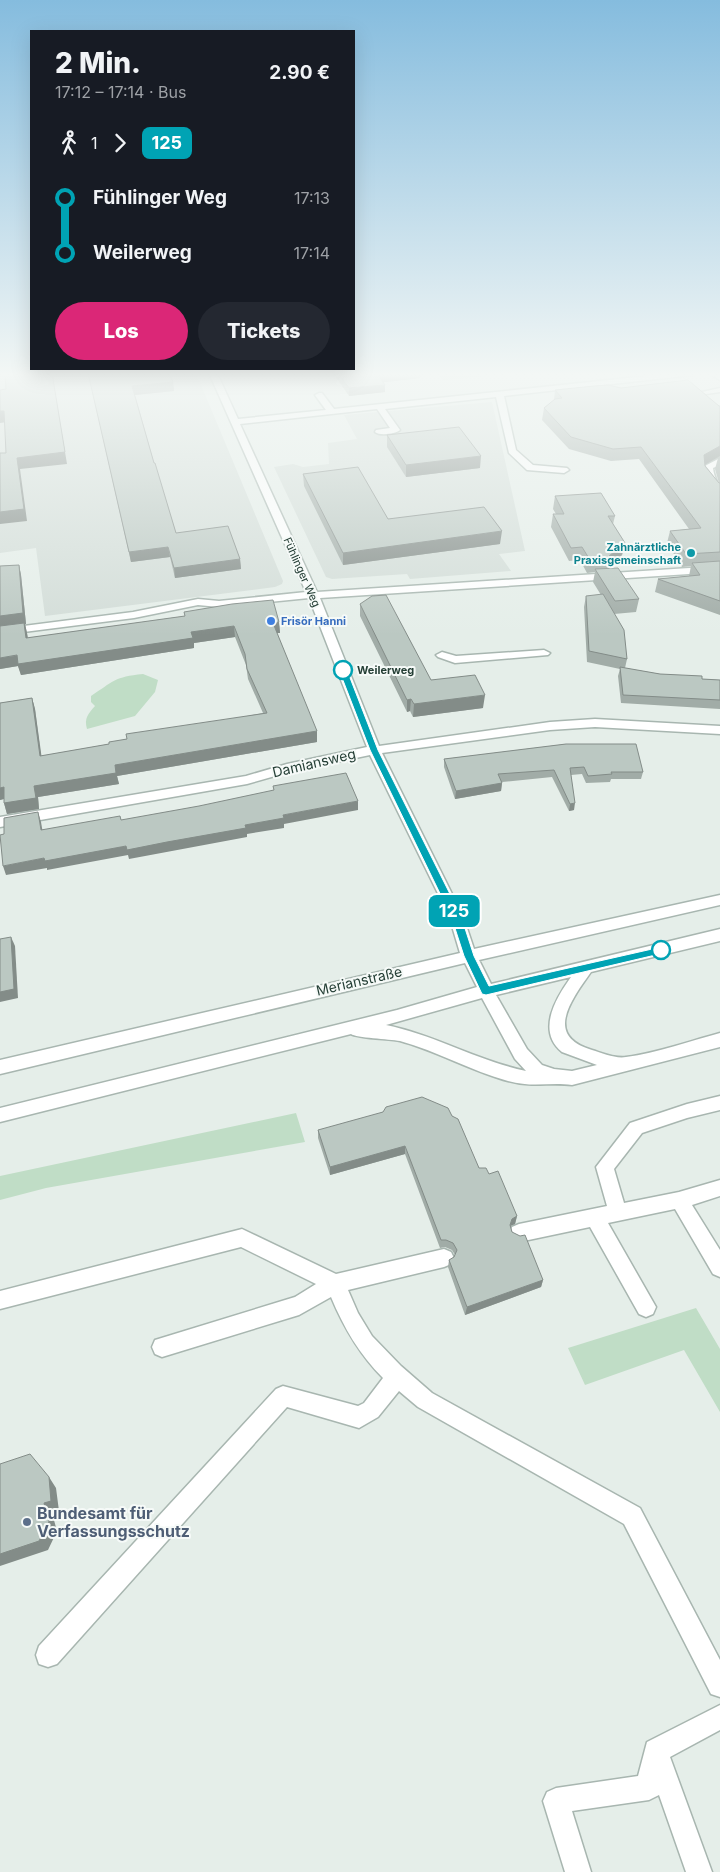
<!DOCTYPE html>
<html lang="de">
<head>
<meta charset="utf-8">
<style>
  body { margin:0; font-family:Inter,sans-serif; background:#242831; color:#f1f3f6; height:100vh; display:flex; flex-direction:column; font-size:19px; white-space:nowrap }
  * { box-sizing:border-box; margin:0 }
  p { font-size:16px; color:#9ea1a6 }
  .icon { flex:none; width:28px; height:28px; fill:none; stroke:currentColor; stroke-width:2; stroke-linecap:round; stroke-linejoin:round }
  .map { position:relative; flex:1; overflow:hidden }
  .sheet { position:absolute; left:30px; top:30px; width:325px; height:340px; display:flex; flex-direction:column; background:#171b24; border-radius:0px; box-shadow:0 5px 20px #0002 }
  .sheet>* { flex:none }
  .badge { padding:0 10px; border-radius:8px; font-size:18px; line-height:32px }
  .map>.badge { position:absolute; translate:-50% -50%; box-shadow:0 0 0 2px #fff }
  .legs { display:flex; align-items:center; gap:8px; height:55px; padding:0 25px; font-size:16px }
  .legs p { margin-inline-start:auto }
  .summary { display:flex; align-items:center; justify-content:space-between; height:85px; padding:0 25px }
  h1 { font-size:28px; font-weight:800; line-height:38px }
  .primary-button { display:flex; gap:10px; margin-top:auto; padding:10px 25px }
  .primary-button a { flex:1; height:58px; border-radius:30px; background:#db2777; color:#fff; font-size:20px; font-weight:800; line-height:58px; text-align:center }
  .primary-button a+a { background:#242831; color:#f1f3f6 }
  ul { padding:0 25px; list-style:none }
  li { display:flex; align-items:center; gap:18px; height:55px; font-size:19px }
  li i { display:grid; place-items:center; width:8px; height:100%; margin:0 6px; background:currentColor }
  li i::after { content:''; width:12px; height:12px; margin:-6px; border:4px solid; border-radius:50%; background:#171b24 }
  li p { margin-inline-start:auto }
  li:first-child i { background:linear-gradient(#0000 50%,currentColor 0) }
  li:last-child i { background:linear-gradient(currentColor 50%,#0000 0) }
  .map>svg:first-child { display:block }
</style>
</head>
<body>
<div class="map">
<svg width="720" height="1872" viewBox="0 0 720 1872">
  <rect width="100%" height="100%" fill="#e5eee9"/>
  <!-- built -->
  <g fill="#d3ddd8">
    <polygon points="0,373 196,373 283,581 282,584 275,587 45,616 36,548 0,553"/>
    <polygon points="492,402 525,551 499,554 511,571 410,579 407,574 332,579 326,577 274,467 293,464 303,467 329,464 328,443 357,439 344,415"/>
  </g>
  <!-- green -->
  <g fill="#c0ddc6">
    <polygon points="437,373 518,373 444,380"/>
    <path d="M 143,674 L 158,680 L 155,692 L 135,716 L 87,729 C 84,718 88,714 95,706 L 91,702 L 91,696 C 114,681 114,677 143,674 Z"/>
    <polygon points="296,1113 305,1142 46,1188 0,1200 0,1176"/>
    <polygon points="696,1308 720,1349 720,1412 684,1350 585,1385 568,1348"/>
  </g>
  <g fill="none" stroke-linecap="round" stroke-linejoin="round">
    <defs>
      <g id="minor">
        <path d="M 209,373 L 217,373 L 238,419 L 326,410 L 315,395 L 319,393 L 322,393 L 334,409 L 675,373 L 697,373 L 693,375 L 504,396 L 516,450 L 533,465 L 567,468 L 569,470 L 564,473 L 527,470 L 509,453 L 496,397 L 385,409 L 400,430 C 395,434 380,436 375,432 L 376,430 L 390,428 L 377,409 L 240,424 L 317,592 L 720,566 L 720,572 L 320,598 L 379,746 L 550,722 L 595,719 L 720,726 L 720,734 L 595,727 L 550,730 L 382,753 L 463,916 L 474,949 L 720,895 L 720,905 L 479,960 L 491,984 L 720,929 L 720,941 L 591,972 C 572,999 543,1036 592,1050 C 602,1053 616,1059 626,1057 C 657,1053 690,1041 720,1033 L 720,1047 L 572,1085 C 549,1082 533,1088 508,1081 C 471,1071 437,1051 400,1041 C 389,1039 356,1038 351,1034 L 0,1122 L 0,1108 L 397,1010 L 477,987 L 465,963 L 0,1074 L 0,1060 L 460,953 L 449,916 L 370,755 L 289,772 L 247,784 L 0,827 L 0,817 L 246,776 L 287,764 L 367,747 L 309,598 L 219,607 L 198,605 L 134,618 L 0,635 L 0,629 L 133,612 L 198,599 L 219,601 L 306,592 ZM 571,977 C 556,998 536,1031 562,1052 L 597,1065 L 572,1071 L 554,1069 L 542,1065 L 527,1049 L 496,995 ZM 482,998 L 515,1059 L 526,1071 C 478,1061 435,1035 386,1025 Z"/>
        <polygon points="709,373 720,374 720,380"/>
        <polygon points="720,388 720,392 706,394 702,392"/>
        <path d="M 720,458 L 720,465 L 713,468 C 714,479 720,484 720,495 L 717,494 L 704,477 L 703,467 Z"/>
        <polygon points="544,650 550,653 548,655 455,663 438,657 436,655 442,652 456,656"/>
        <polygon points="720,1096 720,1110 687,1118 642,1133 614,1169 624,1203 679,1192 720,1180 720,1196 692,1205 720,1250 720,1277 713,1274 675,1209 608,1223 656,1307 653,1314 646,1317 639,1314 590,1227 519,1242 512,1239 510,1233 512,1227 519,1224 607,1206 596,1167 630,1123 687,1104"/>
        <path d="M 242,1229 L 336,1274 L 444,1249 L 451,1252 L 454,1258 L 451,1264 L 444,1267 L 348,1290 L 358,1313 L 372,1336 L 401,1366 L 432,1393 L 640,1508 L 720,1660 L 720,1697 L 711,1694 L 624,1524 L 418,1407 L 399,1391 L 378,1417 L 359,1428 L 287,1407 L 57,1664 L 48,1667 L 39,1664 L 36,1655 L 39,1646 L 276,1389 L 283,1386 L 358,1406 L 364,1403 L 383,1378 C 359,1354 344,1328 331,1297 L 299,1315 L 162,1357 L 155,1354 L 152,1347 L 155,1340 L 295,1297 L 316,1284 L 241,1247 L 0,1309 L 0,1291 Z"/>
        <polygon points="720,1705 720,1730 670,1757 712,1872 686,1872 659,1795 649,1800 572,1811 591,1872 565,1872 543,1801 547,1792 556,1788 638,1776 647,1742"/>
      </g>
    </defs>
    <!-- minor casing -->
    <use href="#minor" stroke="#a8b6b0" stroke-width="3"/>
    <!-- minor -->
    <use href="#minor" fill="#fff" fill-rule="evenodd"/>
  </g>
  <!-- wall -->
  <g fill="#a1aca7" fill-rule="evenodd">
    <polygon points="88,373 169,373 173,382 174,391 135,395 154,463 176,533 240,559 241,569 175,578 170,557 131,562"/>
    <polygon points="333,373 421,373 420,378 383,382 385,392 349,396"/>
    <path d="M 555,390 L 720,406 L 720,615 L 655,592 L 658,579 L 689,576 L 691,566 L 682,567 L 667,543 L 670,531 L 689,529 L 639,459 L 611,461 L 569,449 L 542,420 L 544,408 L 554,400 ZM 718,458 L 715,469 L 719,483 L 705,465 Z"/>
    <polygon points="387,435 480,468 406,477 387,447"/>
    <polygon points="303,474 388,519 500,544 343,565 304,486"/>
    <polygon points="555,496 615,516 613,524 625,543 622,555 610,566 609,568 639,599 636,612 614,614 627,659 625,668 660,674 702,679 720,680 720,709 621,703 618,676 620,669 587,662 584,607 586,596 601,595 593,582 595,572 587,573 580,560 569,561 551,527 553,514 556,514 553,509"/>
    <polygon points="19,565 21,575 26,624 25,624 28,638 185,616 184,612 279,622 280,633 277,633 317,742 117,776 119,784 38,797 39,809 7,814 4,803 4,799 0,800 0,703 32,698 35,709 41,756 109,744 127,739 263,713 248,679 246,665 235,637 194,643 194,648 21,675 18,666 0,669 0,566"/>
    <polygon points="360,604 431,680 483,708 413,717 410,711 407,712 360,616"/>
    <polygon points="566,744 643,772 641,779 611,779 610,782 586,783 582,774 571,775 574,810 569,811 552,777 502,782 501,791 455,799 444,767 444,759"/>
    <polygon points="452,1116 479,1168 489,1174 517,1216 515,1224 510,1226 512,1232 543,1280 541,1287 465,1315 448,1267 449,1260 454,1257 455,1255 452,1250 445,1247 440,1248 405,1154 330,1175 318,1138 318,1130"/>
  </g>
  <!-- shaded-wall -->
  <g fill="#838c88">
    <polygon points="52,373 67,464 20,469 27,521 0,524 0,512 17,458"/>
    <polygon points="403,373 421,373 420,378 378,383 378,375"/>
    <polygon points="173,382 174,391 134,395 132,386"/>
    <polygon points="385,385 385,392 349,396 349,388"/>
    <polygon points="0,411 4,411 7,422 0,423"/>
    <polygon points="720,446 720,456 701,467 704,455"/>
    <polygon points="481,456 480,468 406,477 406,465"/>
    <polygon points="502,531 500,544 343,565 343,553"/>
    <polygon points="625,543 622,555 610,566 611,559 609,556"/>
    <polygon points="168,547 170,557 131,562 129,552"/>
    <polygon points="240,559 241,569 175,578 174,568"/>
    <polygon points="19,565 21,575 26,624 25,624 27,633 29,649 26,638 0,627 0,616"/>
    <polygon points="279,622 280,633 274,633 273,623"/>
    <polygon points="234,626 235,637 194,643 194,648 21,675 18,666 0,669 0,658"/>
    <polygon points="485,695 483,708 413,717 414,704"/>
    <polygon points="32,698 35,709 43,767 40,756"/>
    <polygon points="411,699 410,711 407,712 407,700"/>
    <polygon points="317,731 317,742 117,776 119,784 38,797 39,809 7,814 4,803 34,786 115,765"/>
    <polygon points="502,783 501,791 455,799 456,791"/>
    <polygon points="4,787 7,798 0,800 0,788"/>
    <polygon points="358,801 358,810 284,824 284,828 247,834 247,837 129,859 128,855 47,870 47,868 6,875 3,866 44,858 126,846 245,825 283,815"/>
    <polygon points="575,803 574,810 569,811 570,804"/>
    <polygon points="38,812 41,822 44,840 41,830"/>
    <polygon points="11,937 15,946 18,998 0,1002 0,992"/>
    <polygon points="405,1146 405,1154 330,1175 330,1167"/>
    <polygon points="517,1216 515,1224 510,1226 508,1232 512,1219"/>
    <polygon points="543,1280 541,1287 465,1315 467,1307"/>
    <polygon points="49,1477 56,1488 59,1511 52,1513 57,1531 48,1550 0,1566 0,1554 44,1503"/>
  </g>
  <!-- building -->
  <g fill="#bbc8c2" stroke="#838c88">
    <polygon points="5,373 52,373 65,452 17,458 24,509 0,512 0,453 6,453 4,411 0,411 0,390 6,389"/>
    <polygon points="88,373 169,373 173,382 132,386 154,463 155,463 176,533 228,526 240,559 174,568 168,547 129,552"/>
    <polygon points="338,373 403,373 378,375 385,385 349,388"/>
    <polygon points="688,380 719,406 720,406 720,446 704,455 705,466 719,483 720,483 720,552 686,554 670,531 701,528 641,447 613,449 571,437 544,408 555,399 562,398 555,390 594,386 608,385 621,388"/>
    <polygon points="459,427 481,456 406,465 387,435"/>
    <polygon points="358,467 388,519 484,507 502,531 343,553 303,474"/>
    <polygon points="601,493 615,516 608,516 625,543 609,556 611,559 590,560 582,547 571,548 553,514 564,514 555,496"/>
    <polygon points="720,561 720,601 658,579 700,575 692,563"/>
    <polygon points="19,565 23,613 0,616 0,566"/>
    <polygon points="618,568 639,599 615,601 595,569"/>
    <polygon points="603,594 624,630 627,659 589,651 586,596"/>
    <polygon points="386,595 431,680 475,675 485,695 414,704 411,699 407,700 360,604 372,596"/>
    <polygon points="273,600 279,622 273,623 317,731 115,765 116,773 34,786 36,798 4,803 4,787 0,788 0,703 32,698 40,756 109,744 109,742 127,739 126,734 267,713 247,669 245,654 234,626 191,632 193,638 18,664 17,655 0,658 0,626 24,623 26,638 185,616 184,612 232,604"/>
    <polygon points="620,667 660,674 702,676 702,679 720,680 720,700 623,695"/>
    <polygon points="566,744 636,744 643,772 611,772 612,774 588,776 584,767 570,768 575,803 570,804 554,770 498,774 502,783 456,791 444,759"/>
    <polygon points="346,773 358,801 283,815 284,818 245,825 246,828 167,842 127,850 126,846 45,861 44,858 3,866 0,835 4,834 4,818 38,812 41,830 120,816 121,820 199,806 274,790 273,786"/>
    <polygon points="11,937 14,989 0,992 0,939"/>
    <polygon points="422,1097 448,1108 452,1116 458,1119 479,1168 486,1168 489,1174 498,1171 517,1216 512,1219 510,1225 512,1232 520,1236 525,1235 543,1280 467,1307 449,1260 454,1257 457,1250 453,1243 446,1240 441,1240 405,1146 330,1167 318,1130 383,1112 386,1107"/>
    <polygon points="30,1454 49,1477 51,1501 44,1503 49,1522 39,1541 0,1554 0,1464"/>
  </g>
  <!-- sky -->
  <linearGradient id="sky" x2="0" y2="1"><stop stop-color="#85bcde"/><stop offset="0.59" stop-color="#f3f7f5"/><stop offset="1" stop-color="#f3f7f5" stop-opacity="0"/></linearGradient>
  <rect width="720" height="635" fill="url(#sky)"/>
  <!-- line-1 -->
  <polygon fill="#00a3b4" stroke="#fff" points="343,668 347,670 378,750 461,916 474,956 489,986 661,947 666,950 664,953 486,995 482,994 464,956 451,916 370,750 339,670"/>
  <!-- markers -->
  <circle fill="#0f9aa8" stroke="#f6faf8" stroke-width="2" cx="691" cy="553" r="5"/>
  <circle fill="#3f7fe0" stroke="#f6faf8" stroke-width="2" cx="271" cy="621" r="5"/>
  <g fill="#fff" stroke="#00a3b4" stroke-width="2.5">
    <circle cx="343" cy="670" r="9"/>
    <circle cx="661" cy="950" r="9"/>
  </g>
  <circle fill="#5c6f8a" stroke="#f6faf8" stroke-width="2" cx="27" cy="1522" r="5"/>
  <g text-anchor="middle" stroke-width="4" stroke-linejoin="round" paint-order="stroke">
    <!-- far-culture labels -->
    <g font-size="11" font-weight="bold" fill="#0d838f" stroke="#f6faf8" text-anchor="end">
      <text x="681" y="551">Zahnärztliche<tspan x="681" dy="13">Praxisgemeinschaft</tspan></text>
    </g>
    <!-- far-street labels -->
    <g font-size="11" fill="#253f36" stroke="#f6faf8">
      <text transform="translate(302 572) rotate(66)" y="4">Fühlinger Weg</text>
    </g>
    <!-- far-shop labels -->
    <g font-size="11" font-weight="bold" fill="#366cbe" stroke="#f6faf8" text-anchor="start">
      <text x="281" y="625">Frisör Hanni</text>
    </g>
    <!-- far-stop labels -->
    <g font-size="11" font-weight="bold" fill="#253f36" stroke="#f6faf8" text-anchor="start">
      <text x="357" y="674">Weilerweg</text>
    </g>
    <!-- street labels -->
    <g font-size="14" fill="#253f36" stroke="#f6faf8">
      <text transform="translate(314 763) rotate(-13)" y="5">Damiansweg</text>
      <text transform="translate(359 981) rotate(-13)" y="5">Merianstraße</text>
    </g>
    <!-- near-service labels -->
    <g font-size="16" font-weight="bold" fill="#4e5e75" stroke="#f6faf8" text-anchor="start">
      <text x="37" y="1519">Bundesamt für<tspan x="37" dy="18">Verfassungsschutz</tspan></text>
    </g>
  </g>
</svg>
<b class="badge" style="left:454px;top:911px;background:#00a3b4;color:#fff">125</b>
<section class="sheet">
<div class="summary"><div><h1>2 Min.</h1><p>17:12 – 17:14 · Bus</p></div><b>2.90 €</b></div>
<div class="legs"><svg class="icon" aria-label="walk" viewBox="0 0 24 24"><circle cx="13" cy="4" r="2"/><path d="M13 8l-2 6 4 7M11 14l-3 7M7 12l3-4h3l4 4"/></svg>1<svg class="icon" aria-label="forward" viewBox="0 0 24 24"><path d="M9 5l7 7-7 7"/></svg><b class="badge" style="background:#00a3b4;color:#fff">125</b></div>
<ul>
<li><i style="color:#00a3b4"></i><b>Fühlinger Weg</b><p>17:13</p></li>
<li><i style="color:#00a3b4"></i><b>Weilerweg</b><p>17:14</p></li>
</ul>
<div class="primary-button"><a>Los</a><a>Tickets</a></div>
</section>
</div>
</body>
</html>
